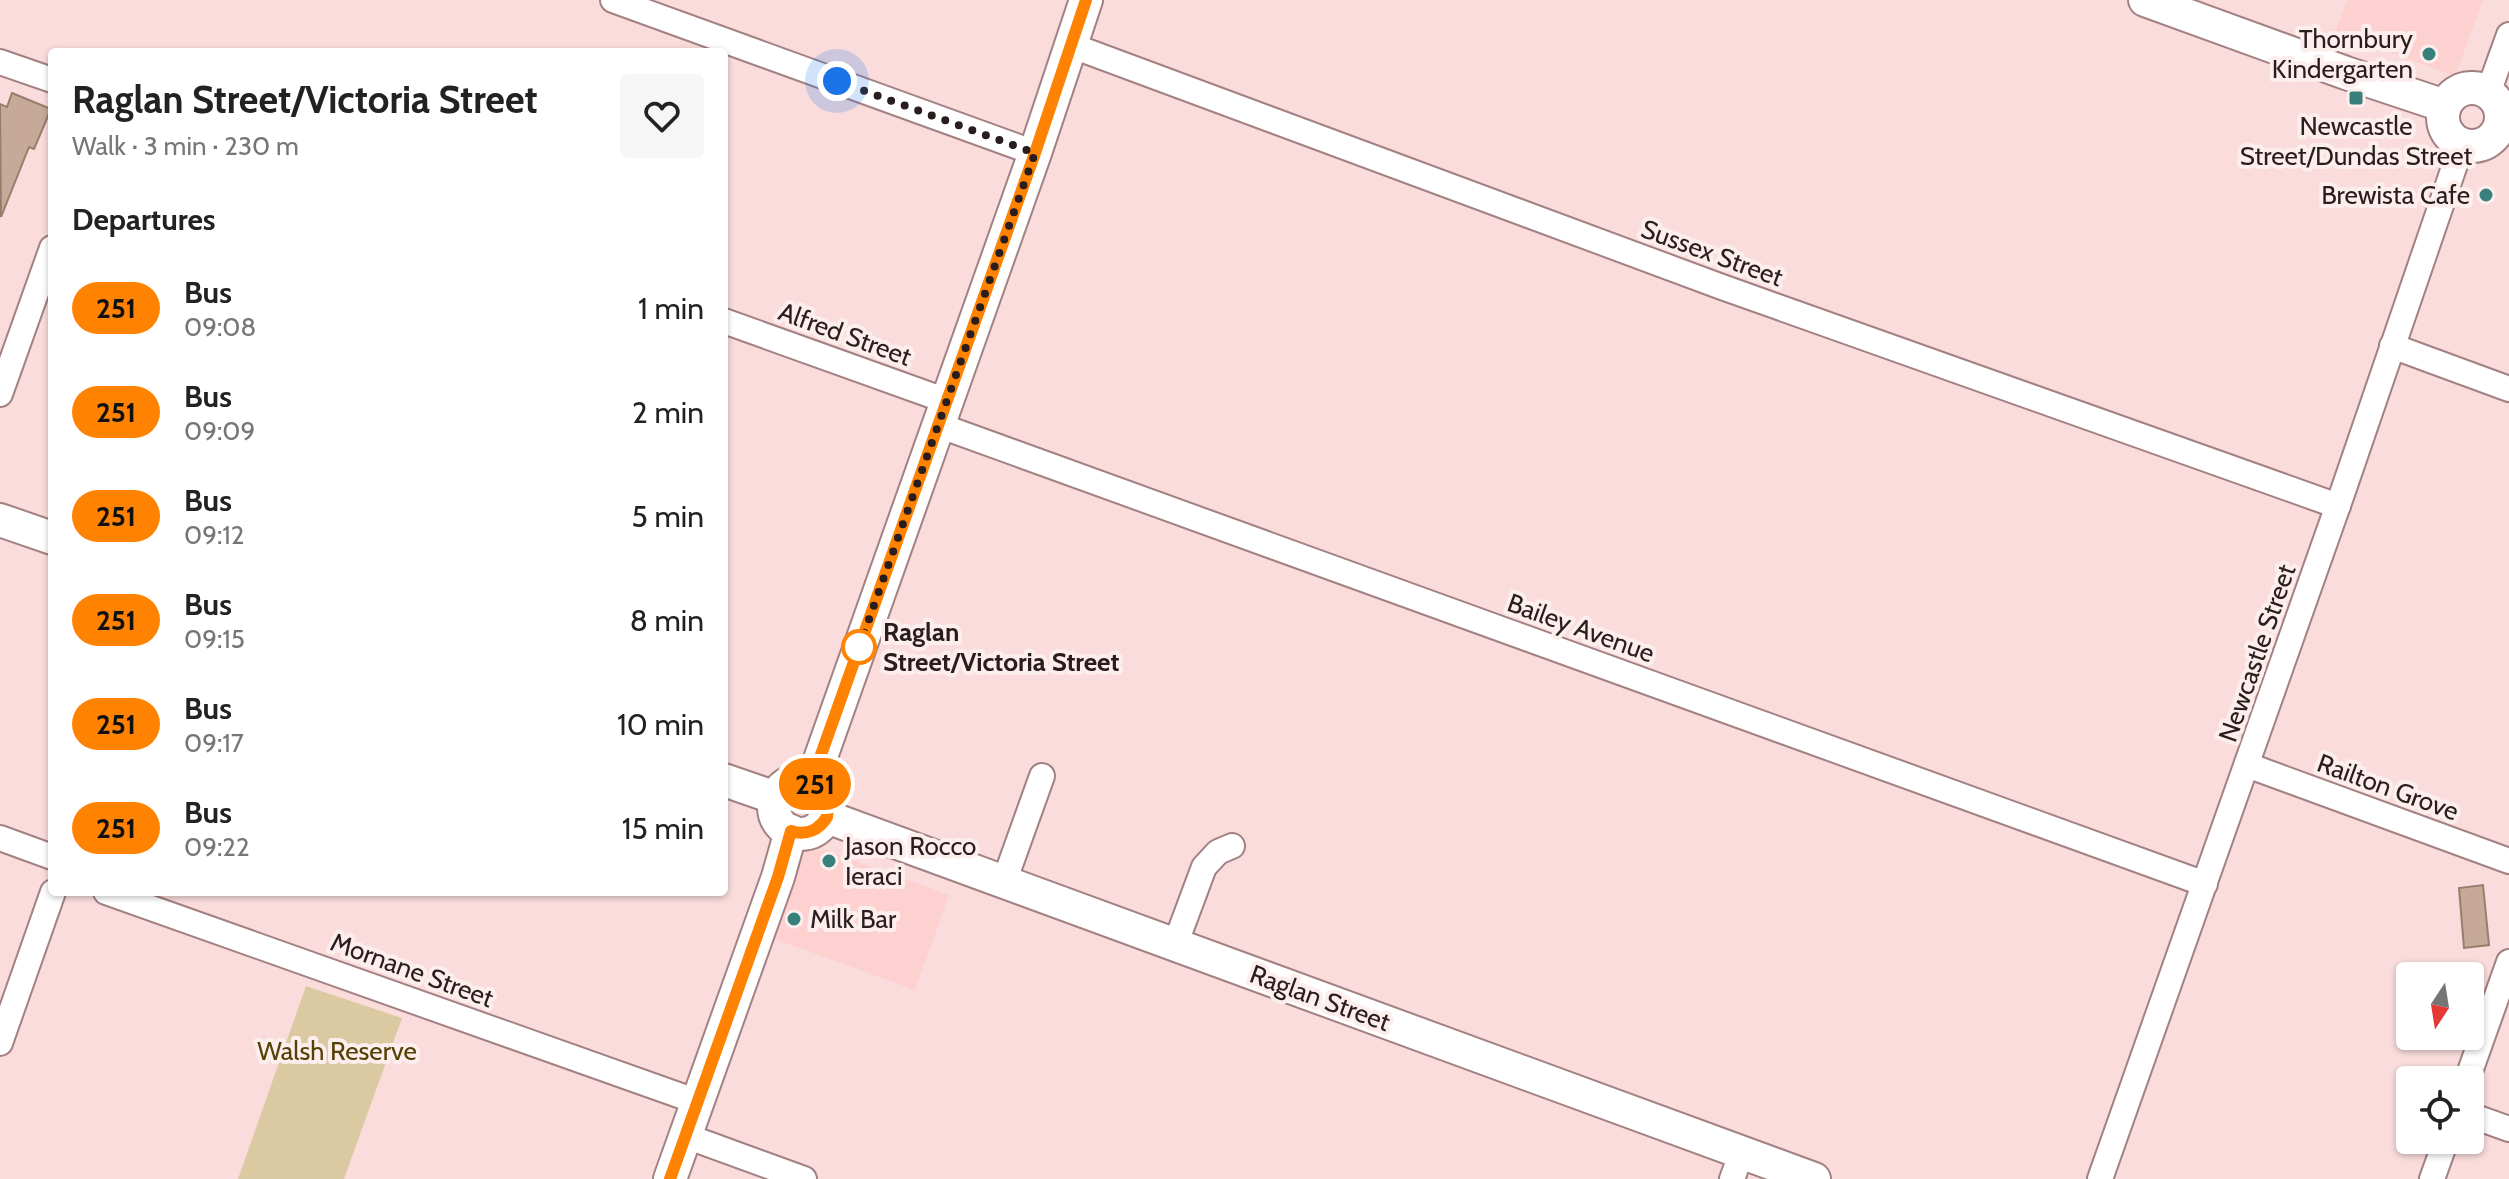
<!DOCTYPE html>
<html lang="en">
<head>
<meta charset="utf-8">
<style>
  body { margin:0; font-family:Cabin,sans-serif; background:#f6f6f6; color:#222; height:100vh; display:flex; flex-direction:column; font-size:30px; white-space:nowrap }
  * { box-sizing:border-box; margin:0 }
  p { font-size:26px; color:#767676 }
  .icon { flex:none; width:44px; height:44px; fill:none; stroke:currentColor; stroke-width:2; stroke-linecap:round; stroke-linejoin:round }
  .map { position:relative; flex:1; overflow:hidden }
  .details { position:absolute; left:48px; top:48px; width:680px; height:848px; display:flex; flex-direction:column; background:#fff; border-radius:8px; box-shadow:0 2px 6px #0004 }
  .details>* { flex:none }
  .badge { padding:0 16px; border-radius:26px; font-size:28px; line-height:52px }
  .needle { width:52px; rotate:192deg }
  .buttons { position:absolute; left:2396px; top:962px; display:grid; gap:16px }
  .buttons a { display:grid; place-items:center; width:88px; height:88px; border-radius:8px; background:#fff; box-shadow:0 2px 6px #0004; font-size:40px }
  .you { position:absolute; width:40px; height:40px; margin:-20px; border:6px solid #fff; border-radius:50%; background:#1a73e8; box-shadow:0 0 0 12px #1a73e833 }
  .map>.badge { position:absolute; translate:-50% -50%; box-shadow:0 0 0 4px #fff }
  h2 { padding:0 24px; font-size:30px; line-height:72px }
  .round { display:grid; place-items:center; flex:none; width:84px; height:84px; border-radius:8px; background:#f6f6f6 }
  .head { display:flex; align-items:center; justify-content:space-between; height:136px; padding:0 24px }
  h1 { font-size:38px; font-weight:700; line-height:60px }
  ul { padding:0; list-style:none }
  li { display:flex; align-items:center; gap:24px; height:104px; padding:0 24px }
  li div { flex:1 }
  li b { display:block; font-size:30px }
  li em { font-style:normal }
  li .badge { min-width:88px; font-weight:700; text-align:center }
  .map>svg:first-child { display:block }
</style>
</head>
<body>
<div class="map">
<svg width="2509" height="1179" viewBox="0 0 2509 1179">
  <rect width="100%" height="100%" fill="#fadcdc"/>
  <!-- built -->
  <g fill="#fed1d1">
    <polygon points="2347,0 2483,0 2455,76 2335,32"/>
    <polygon points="826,850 949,895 915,990 772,938 802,851"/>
  </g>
  <!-- green -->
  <polygon fill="#dbc9a2" points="306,986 402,1018 344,1179 238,1179"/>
  <!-- building -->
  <g fill="#c6a998" stroke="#987d6d" stroke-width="2">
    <polygon points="12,93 51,109 34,149 29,147 1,217 0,104 7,107"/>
    <polygon points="2483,885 2489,945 2464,948 2459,888"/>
  </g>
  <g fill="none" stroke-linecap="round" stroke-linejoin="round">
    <defs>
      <g id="street">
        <polyline points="613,0 1035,153"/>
        <polyline points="1070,45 1722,287 2338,506"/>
        <polyline points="0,62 52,80"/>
        <polyline points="2488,93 2509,35"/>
        <polyline points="724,321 947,401"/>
        <polyline points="2392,346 2509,389"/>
        <polyline points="0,394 52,248"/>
        <polyline points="938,425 2205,884"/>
        <polyline points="2247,765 2509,861"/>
        <polyline points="0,838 52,857"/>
        <polyline points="1004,882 1042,776"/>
        <polyline points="106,892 698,1102"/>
        <polyline points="1175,945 1204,867 1218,852 1232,846"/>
        <polyline points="0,1043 53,892"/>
        <polyline points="2467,1080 2509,962"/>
        <polyline points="2470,1115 2509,1129"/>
        <polyline points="686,1136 804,1179"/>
        <polyline points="1732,1179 1742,1152"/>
        <polyline points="2100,1179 2342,494 2462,144"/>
        <polyline points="2432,1179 2446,1140"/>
      </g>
      <g id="secondary">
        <polyline points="2145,0 2346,73 2445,106"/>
        <circle cx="2472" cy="117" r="29"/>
        <polyline points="0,520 52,538"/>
        <polyline points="724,780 776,798"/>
        <circle cx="801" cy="807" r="27"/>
        <polyline points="812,782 1035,153 1086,0"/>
        <polyline points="827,817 1814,1179"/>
        <polyline points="670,1179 778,877 791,831"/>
      </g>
    </defs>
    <!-- street casing -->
    <use href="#street" stroke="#a38182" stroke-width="28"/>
    <!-- secondary casing -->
    <use href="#secondary" stroke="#a38182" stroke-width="36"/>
    <!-- street -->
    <use href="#street" stroke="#fff" stroke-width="24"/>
    <!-- secondary -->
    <use href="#secondary" stroke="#fff" stroke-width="32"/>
  </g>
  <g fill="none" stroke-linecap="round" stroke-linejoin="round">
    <defs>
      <path id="line" d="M 670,1179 L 778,877 L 791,831 C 806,836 819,830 827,817 C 830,798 822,792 812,780 L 1035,153 L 1086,0"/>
    </defs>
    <!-- line casing -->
    <use href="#line" stroke="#fff" stroke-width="18"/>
    <!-- line -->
    <use href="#line" stroke="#ff8200" stroke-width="12"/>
    <!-- walk -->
    <polyline stroke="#2a1d1d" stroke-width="8" stroke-dasharray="0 14.4" points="837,81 1035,153 857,653 859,647"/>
  </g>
  <!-- markers -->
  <g fill="#38807c" stroke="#fdeeee" stroke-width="3">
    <circle cx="2429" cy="54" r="8"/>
    <rect x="2348" y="90" width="16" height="16" rx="4"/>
    <circle cx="2486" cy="195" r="8"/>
    <circle cx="829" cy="861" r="8"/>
    <circle cx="794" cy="919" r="8"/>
  </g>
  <circle fill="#fff" stroke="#ff8200" stroke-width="4" cx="859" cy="647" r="16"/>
  <g text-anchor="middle" stroke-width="8" stroke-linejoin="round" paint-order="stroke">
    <!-- poi labels -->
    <g font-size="26" fill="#2a1d1d" stroke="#fdeeee" text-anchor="end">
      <text x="2413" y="48">Thornbury<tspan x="2413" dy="30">Kindergarten</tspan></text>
      <text x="2356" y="135" text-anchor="middle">Newcastle<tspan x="2356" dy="30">Street/Dundas Street</tspan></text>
      <text x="2470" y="204">Brewista Cafe</text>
      <text x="845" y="855" text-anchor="start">Jason Rocco<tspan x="845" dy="30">Ieraci</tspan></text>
      <text x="810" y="928" text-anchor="start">Milk Bar</text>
    </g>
    <!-- street labels -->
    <g font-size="26" fill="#2a1d1d" stroke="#fdeeee">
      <text transform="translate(1712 253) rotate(20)" y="9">Sussex Street</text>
      <text transform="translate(845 334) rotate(20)" y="9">Alfred Street</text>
      <text transform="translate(1581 628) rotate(20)" y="9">Bailey Avenue</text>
      <text transform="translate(2257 653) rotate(-71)" y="9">Newcastle Street</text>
      <text transform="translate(2388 787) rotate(20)" y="9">Railton Grove</text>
      <text transform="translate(412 970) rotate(20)" y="9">Mornane Street</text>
      <text transform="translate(1320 998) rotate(20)" y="9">Raglan Street</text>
    </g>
    <!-- stop labels -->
    <g font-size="26" font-weight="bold" fill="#2a1d1d" stroke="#fdeeee" text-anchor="start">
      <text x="883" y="641">Raglan<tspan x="883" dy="30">Street/Victoria Street</tspan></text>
    </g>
    <!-- park labels -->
    <g font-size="26" fill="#554105" stroke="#fdeeee">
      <text x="337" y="1060">Walsh Reserve</text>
    </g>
  </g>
</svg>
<div class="buttons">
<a><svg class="needle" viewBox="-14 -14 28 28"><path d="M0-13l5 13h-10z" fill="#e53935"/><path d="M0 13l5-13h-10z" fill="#767676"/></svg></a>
<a><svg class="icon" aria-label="locate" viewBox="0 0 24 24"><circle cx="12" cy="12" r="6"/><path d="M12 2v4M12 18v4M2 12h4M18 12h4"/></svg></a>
</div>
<div class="you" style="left:837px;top:81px"></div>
<b class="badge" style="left:815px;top:784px;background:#ff8200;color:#111">251</b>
<section class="details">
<div class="head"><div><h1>Raglan Street/Victoria Street</h1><p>Walk · 3 min · 230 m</p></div><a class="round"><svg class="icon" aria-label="heart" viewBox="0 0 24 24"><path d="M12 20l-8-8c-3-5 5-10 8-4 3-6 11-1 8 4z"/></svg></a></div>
<h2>Departures</h2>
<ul>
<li><span class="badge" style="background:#ff8200;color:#111">251</span><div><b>Bus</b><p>09:08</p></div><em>1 min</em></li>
<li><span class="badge" style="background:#ff8200;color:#111">251</span><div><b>Bus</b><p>09:09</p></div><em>2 min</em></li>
<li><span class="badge" style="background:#ff8200;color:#111">251</span><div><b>Bus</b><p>09:12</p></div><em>5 min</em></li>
<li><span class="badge" style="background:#ff8200;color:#111">251</span><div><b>Bus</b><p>09:15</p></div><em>8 min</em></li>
<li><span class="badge" style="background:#ff8200;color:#111">251</span><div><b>Bus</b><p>09:17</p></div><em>10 min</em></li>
<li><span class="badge" style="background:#ff8200;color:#111">251</span><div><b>Bus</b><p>09:22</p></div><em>15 min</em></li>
</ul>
</section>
</div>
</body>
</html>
